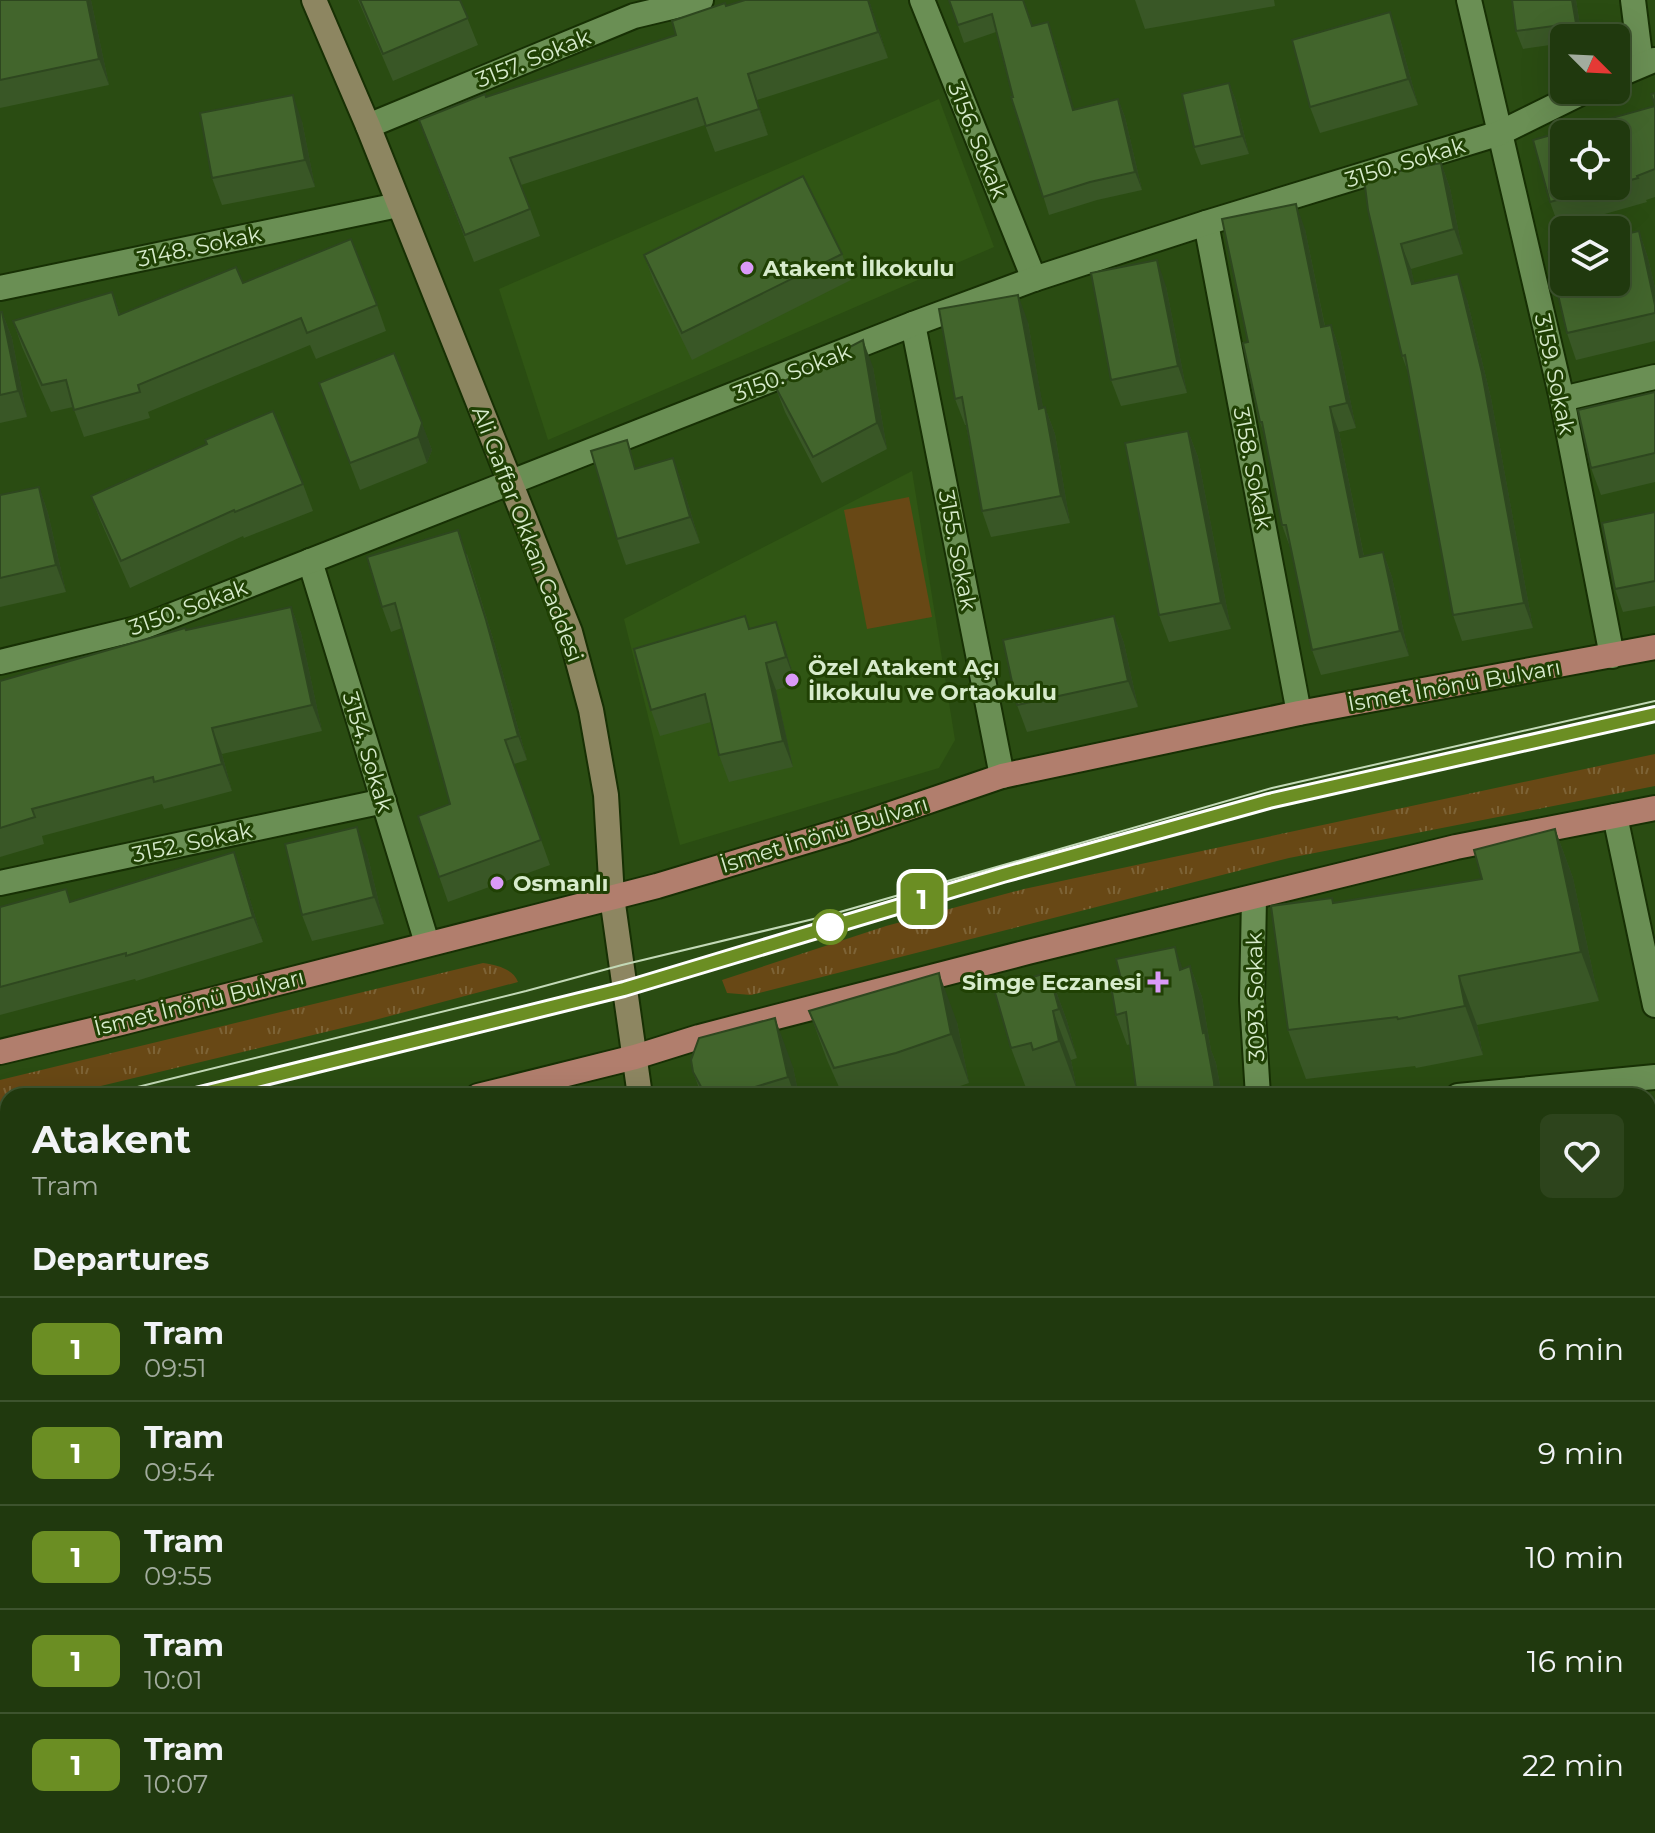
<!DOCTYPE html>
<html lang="en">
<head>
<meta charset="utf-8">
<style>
  body { margin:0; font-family:Montserrat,sans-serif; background:#2d441c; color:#f1f3f6; height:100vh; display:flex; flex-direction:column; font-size:30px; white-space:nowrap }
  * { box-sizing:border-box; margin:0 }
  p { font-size:26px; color:#a2ac9e }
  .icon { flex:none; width:44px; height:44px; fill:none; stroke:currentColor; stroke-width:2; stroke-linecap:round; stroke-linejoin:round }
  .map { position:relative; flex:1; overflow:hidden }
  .side { position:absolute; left:0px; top:1088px; width:1656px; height:746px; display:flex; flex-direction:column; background:#20390e; border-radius:24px 24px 0 0; box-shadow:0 8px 32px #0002,0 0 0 2px #3d532e }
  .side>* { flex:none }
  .badge { padding:0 16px; border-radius:12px; font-size:28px; line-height:52px }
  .needle { width:52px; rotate:114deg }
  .tools { position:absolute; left:1550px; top:24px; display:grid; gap:16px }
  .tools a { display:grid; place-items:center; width:80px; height:80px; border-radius:12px; background:#20390e; box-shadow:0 8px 32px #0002,0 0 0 2px #3d532e; font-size:40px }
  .map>.badge { position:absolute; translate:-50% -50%; box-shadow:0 0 0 4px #fff }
  h2 { padding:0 32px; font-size:30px; line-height:72px }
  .round { display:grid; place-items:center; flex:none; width:84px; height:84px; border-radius:12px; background:#2d441c }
  .head { display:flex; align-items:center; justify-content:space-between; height:136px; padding:0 32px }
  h1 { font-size:38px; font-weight:700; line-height:60px }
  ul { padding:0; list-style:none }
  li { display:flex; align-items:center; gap:24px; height:104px; padding:0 32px; border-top:2px solid #3d532e }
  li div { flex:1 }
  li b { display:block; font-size:30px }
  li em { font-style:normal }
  li .badge { min-width:88px; font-weight:700; text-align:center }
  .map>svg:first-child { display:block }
</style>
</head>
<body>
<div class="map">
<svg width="1655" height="1833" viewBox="0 0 1655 1833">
  <defs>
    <pattern id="grass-tufts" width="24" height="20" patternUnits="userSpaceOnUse" patternTransform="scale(2)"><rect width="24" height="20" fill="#684815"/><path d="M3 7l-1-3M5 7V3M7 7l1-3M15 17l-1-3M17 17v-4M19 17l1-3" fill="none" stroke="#7d6336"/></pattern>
  </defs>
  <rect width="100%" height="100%" fill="#2a4c12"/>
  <!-- built -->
  <g fill="#305614">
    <polygon points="939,99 994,247 548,440 499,289"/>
    <polygon points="912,471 955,740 939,768 680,845 624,619"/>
  </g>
  <!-- grass -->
  <g fill="url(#grass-tufts)">
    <polygon points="1655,754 1655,786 1289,858 751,995 727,993 722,980 886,926 1024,889"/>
    <path d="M 483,963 C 497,965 513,969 518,982 L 371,1021 L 59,1096 L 8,1096 L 8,1109 L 0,1111 L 0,1080 Z"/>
    <polygon points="8,1153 8,1200 0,1202 0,1155"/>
  </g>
  <!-- park -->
  <polygon fill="#684815" points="909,497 932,617 867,629 844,510"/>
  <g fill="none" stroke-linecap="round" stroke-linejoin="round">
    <defs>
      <g id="street">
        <polyline points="922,0 1034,279"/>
        <polyline points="1469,0 1562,399 1612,656"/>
        <polyline points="1633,0 1641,64"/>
        <polyline points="1616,76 1654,60"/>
        <polyline points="368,126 634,16 701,0"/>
        <polyline points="1206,223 1299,713"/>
        <polyline points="0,288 398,205"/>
        <polyline points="913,324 1002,776"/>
        <polyline points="1562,399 1655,377"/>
        <polyline points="310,561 427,943"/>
        <polyline points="0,662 140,628 913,324 1034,279 1206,223 1500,133 1587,90"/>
        <polyline points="1615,816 1655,1005"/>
        <polyline points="0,883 384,801"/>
        <polyline points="1254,898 1252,1000 1258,1096"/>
        <polyline points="1458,1096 1655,1077"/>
        <polyline points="1648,1174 1655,1173"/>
        <polyline points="0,1503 8,1502"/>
        <polyline points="431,1826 432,1833"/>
        <polyline points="884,1826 885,1833"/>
        <polyline points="1131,1826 1133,1833"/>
        <polyline points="1500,1826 1501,1833"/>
      </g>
      <g id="secondary">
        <polyline points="314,0 368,126 570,632 591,710 606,795 612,897 640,1096"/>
        <polyline points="0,1755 8,1753"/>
        <polyline points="723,1826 724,1833"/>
      </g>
      <g id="primary">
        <polyline points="0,1052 121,1023 657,886 847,829 1002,776 1299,713 1655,647"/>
        <polyline points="478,1096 635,1057 699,1037 1028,952 1456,847 1655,808"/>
        <polyline points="0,1226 8,1224"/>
      </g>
    </defs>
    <!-- street casing -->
    <use href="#street" stroke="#173004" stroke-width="28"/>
    <!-- secondary casing -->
    <use href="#secondary" stroke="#173004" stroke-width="28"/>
    <!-- primary casing -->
    <use href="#primary" stroke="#173004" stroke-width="28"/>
    <!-- street -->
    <use href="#street" stroke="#6a8f54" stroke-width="24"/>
    <!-- secondary -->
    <use href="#secondary" stroke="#8d8661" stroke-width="24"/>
    <!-- primary -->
    <use href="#primary" stroke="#b17e6d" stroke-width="24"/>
    <!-- tram -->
    <g stroke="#c3d9b7" stroke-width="2">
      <polyline points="1249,807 1655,714"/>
      <polyline points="101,1096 526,991 622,965 826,916 1272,788 1655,701"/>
      <polyline points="192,1096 624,989 841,924"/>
      <polyline points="0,1121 8,1119"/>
      <polyline points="0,1143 8,1141"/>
    </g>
  </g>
  <!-- wall -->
  <g fill="#395726" fill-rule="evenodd">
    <polygon points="0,0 91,0 109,85 0,108"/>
    <polygon points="358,0 460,0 478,45 393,81"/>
    <polygon points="745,0 869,0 888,58 757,100 768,135 715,152 705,125 521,185 540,236 474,262 419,120 486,97 676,35 726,6"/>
    <polygon points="949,0 1033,26 1054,40 1074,110 1118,99 1125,117 1142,190 1097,200 1049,215 1013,97 996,32 964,43"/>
    <polygon points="1135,0 1274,0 1275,6 1145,29"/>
    <polygon points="1512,0 1576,0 1582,38 1564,38 1564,43 1523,49 1516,31"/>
    <polygon points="1400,39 1418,105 1320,133 1310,107"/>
    <polygon points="1229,83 1236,101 1249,154 1201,165 1194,147"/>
    <path d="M 1655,106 L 1655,197 L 1646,200 L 1647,202 L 1559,227 L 1550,202 L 1533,140 ZM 1564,134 L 1616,134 L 1616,186 L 1564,186 Z"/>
    <polygon points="302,121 315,187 222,205 212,178"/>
    <polygon points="1441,163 1450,188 1463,254 1411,269 1414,283 1467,299 1491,398 1533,628 1462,641 1453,615 1409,375 1402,356 1368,210"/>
    <polygon points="1305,229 1325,326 1331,325 1340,350 1356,428 1339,432 1364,556 1383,552 1392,577 1409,656 1321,675 1312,650 1291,550 1282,525 1265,437 1260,422 1248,342"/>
    <polygon points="1639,231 1648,258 1655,288 1655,341 1576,360 1567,333"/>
    <polygon points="842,254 851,280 692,360 654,282 644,255"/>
    <polygon points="243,283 377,305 386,331 316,359 310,345 148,412 150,418 84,437 73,407 51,412 22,347 13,321 112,292 120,314"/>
    <polygon points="1166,286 1187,393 1121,406 1111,380"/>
    <polygon points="0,312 2,312 12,338 27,417 0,423"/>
    <polygon points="1028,322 1043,408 1045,407 1055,434 1070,523 991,537 982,511 966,425 965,425 955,399"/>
    <polygon points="394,353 432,450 427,463 360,490 319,383"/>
    <polygon points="873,367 887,449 822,483 785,412 775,386"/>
    <polygon points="1655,392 1655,482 1601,495 1591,468"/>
    <polygon points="1188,431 1198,457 1231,629 1169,642 1159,615"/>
    <polygon points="673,458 682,484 700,543 626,565 617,539 637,468"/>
    <polygon points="303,484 313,511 244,538 243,536 130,588 101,522 91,496"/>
    <polygon points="39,487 48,513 66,592 0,607 0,495"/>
    <polygon points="1655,512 1655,606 1623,612 1615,589"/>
    <polygon points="467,554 495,645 527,760 514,764 550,865 448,902 418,816 450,804 402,628 391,632 382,607"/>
    <polygon points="291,607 301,633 322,731 222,754 232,791 164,809 162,804 42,836 44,844 0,857 0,681 186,630"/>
    <polygon points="1114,616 1124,643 1138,707 1027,732 1017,705"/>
    <polygon points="776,622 785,648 796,684 776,690 793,767 729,782 719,755 711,722 660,736 651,710 750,629"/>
    <polygon points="1555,829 1573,878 1599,1001 1477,1025 1483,1055 1416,1068 1415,1066 1306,1079 1288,1030 1332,898 1334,903 1482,879"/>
    <polygon points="234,852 243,877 263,942 136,981 135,979 0,1015 0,907 71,902"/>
    <polygon points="367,853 384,924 312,941 302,915"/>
    <polygon points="1190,966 1202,997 1211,1050 1216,1063 1222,1096 1137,1096 1131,1044 1127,1045 1116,1015 1183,969"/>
    <polygon points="1049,972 1067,1021 1077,1058 1071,1060 1077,1090 1059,1096 1050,1096 1048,1092 1029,1096 1011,1048"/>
    <polygon points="809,1011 957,1022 969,1083 931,1096 843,1096 827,1060"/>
    <polygon points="793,1067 799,1096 702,1096 693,1072"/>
    <polygon points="8,1230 8,1353 0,1355 0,1231"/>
    <polygon points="1648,1324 1655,1324 1655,1455 1648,1457"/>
    <polygon points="1655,1505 1655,1651 1648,1652 1648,1506"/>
    <polygon points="0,1615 8,1644 8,1717 0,1719"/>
    <polygon points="8,1826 285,1826 269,1829 270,1832 266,1833 0,1833"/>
    <polygon points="765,1826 858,1826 861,1833 768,1833"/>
    <polygon points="926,1826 1107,1826 1109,1833 927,1833"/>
    <polygon points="1547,1826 1627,1826 1628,1833 1549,1833"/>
  </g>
  <!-- shaded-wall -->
  <g fill="#2e471f">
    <polygon points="87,0 91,0 109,85 99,59"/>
    <polygon points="868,0 869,0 888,58 878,32"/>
    <polygon points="1572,0 1576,0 1582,38 1576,23"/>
    <polygon points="1390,12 1400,39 1418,105 1408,79"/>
    <polygon points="1048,22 1054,40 1080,128 1073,110"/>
    <polygon points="748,74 757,100 768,135 759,109"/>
    <polygon points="1229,83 1236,101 1249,154 1242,136"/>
    <polygon points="293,95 302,121 315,187 305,160"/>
    <polygon points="1118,99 1125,117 1142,190 1135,172"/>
    <polygon points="1441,163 1450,188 1463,254 1454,229"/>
    <polygon points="1296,204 1305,229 1330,352 1321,327"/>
    <polygon points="1639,231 1648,258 1655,288 1655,305"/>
    <polygon points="1401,244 1411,269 1421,309 1412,284"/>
    <polygon points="1157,260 1166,286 1187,393 1178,366"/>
    <polygon points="1458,274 1467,299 1491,398 1533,628 1524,603"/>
    <polygon points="1018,295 1028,322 1048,435 1039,409"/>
    <polygon points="2,312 12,338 27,417 18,391"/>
    <polygon points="1331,325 1340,350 1356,428 1347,403"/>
    <polygon points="863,340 873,367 887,449 877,423"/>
    <polygon points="1045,407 1055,434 1070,523 1061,496"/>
    <polygon points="1330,407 1339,432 1369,582 1360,557"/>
    <polygon points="422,423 432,450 427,463 418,437"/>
    <polygon points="1188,431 1198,457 1231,629 1221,603"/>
    <polygon points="673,458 682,484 700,543 690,517"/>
    <polygon points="39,487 48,513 66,592 56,565"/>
    <polygon points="458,530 495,645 527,760 518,736"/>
    <polygon points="1383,552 1392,577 1409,656 1400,631"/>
    <polygon points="291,607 301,633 322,731 312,705"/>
    <polygon points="1114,616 1124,643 1138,707 1128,681"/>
    <polygon points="776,622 785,648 796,684 786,657"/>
    <polygon points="766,663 776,690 793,767 783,741"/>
    <polygon points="212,728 222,754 232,791 222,764"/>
    <polygon points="357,827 367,853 384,924 374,897"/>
    <polygon points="1555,829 1573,878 1599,1001 1581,952"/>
    <polygon points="234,852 243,877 263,942 253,917"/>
    <polygon points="1175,947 1186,978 1180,970"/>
    <polygon points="1190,966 1202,997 1211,1050 1216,1063 1222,1096 1215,1096"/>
    <polygon points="1049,972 1067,1021 1077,1058 1059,1009"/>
    <polygon points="939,973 957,1022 969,1083 951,1034"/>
    <polygon points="1459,976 1477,1025 1483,1055 1465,1006"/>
    <polygon points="1053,1011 1071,1060 1077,1090 1059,1041"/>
    <polygon points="775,1018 793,1067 799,1096 795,1096 788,1077"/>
    <polygon points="0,1615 8,1644 8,1661 0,1632"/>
    <polygon points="670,1826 675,1826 675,1833 671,1833"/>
    <polygon points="846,1826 858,1826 861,1833 848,1833"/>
    <polygon points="984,1826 988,1826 991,1833 986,1833"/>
  </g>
  <!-- building -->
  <g fill="#42652c" stroke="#2e471f" stroke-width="2">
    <polygon points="0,0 87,0 99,59 0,80"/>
    <polygon points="360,0 460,0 468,18 383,54"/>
    <polygon points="745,0 868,0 878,32 748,74 759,109 706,126 697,98 510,158 530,209 465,235 419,120 485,94 486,97 676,35 672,21 725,3 726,6"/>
    <polygon points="949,0 1023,0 1032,26 1048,22 1073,110 1118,99 1135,172 1090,182 1043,197 1011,97 1013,97 992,14 958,25"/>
    <polygon points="1512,0 1572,0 1576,23 1516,31"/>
    <polygon points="1390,12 1408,79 1310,107 1292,40"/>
    <polygon points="1229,83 1242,136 1194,147 1182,94"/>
    <polygon points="1655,93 1655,105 1651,94"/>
    <polygon points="293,95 305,160 212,178 200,113"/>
    <polygon points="1655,106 1655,169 1637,176 1638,178 1616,184 1616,134 1564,134 1564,186 1608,186 1550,202 1533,140"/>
    <polygon points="1441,163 1454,229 1401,244 1412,284 1458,274 1482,373 1524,603 1453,615 1405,355 1402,356 1368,210 1364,178"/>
    <polygon points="803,176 842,254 682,333 644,255"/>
    <polygon points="1296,204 1321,327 1331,325 1347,403 1330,407 1360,557 1383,552 1400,631 1312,650 1286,525 1282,525 1262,422 1260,422 1243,343 1248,342 1222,219"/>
    <polygon points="1639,231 1655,305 1655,313 1567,333 1548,252 1564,248 1564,282 1616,282 1616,236"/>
    <polygon points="351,239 377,305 307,333 301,318 138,385 140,392 74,410 66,380 42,385 13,321 112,292 119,315 236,267 243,283"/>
    <polygon points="1157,260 1178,366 1111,380 1091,273"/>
    <polygon points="1018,295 1039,409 1045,407 1061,496 982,511 962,397 955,399 939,309"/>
    <polygon points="0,312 2,312 18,391 0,395"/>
    <polygon points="863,340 877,423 813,457 775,386"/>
    <polygon points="394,353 422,423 418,437 350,463 319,383"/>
    <polygon points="1655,392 1655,453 1591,468 1578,410"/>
    <polygon points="273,411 303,484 235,512 234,510 121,561 91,496 207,444 205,440"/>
    <polygon points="1188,431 1221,603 1159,615 1125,443"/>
    <polygon points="627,440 635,469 673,458 690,517 617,539 591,451"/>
    <polygon points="39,487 56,565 0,578 0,495"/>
    <polygon points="1655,512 1655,581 1615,589 1602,523"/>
    <polygon points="458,530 486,620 518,736 505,740 541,840 439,877 418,816 450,804 395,603 382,607 367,557"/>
    <polygon points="291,607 312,705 212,728 222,764 154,782 153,777 32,809 35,817 0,828 0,681 185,628 186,630"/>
    <polygon points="745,616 749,629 776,622 786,657 766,663 783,741 719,755 705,694 651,710 634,649"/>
    <polygon points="1114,616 1128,681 1017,705 1003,640"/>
    <polygon points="357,827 374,897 302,915 285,844"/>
    <polygon points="1555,829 1581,952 1459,976 1465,1006 1398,1019 1397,1017 1288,1030 1271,906 1332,898 1333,903 1482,879 1474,850"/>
    <polygon points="234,852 253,917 126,956 126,953 0,987 0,907 66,889 70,902"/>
    <polygon points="1175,947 1180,970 1190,966 1203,1033 1205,1032 1214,1082 1215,1096 1137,1096 1126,1012 1116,1015 1111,986 1121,979 1116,959"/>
    <polygon points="1049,972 1059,1009 1053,1011 1059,1041 1033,1050 1031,1043 1011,1048 994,989"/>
    <polygon points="939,973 951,1034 896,1053 834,1068 809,1011"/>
    <polygon points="775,1018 788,1077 725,1096 706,1096 693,1072 691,1060 699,1038"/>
    <polygon points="8,1230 8,1300 0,1302 0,1231"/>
    <polygon points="1655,1323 1655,1403 1648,1405 1648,1324"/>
    <polygon points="1655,1505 1655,1600 1648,1601 1648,1506"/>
    <polygon points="0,1632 8,1661 8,1663 0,1665"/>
    <polygon points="1655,1693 1655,1743 1648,1710 1648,1694"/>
    <polygon points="8,1768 8,1826 23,1826 25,1833 0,1833 0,1771"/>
    <polygon points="312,1826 397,1826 398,1833 286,1833"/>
    <polygon points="604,1826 670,1826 671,1833 605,1833"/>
    <polygon points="780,1826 852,1826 853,1833 781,1833"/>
    <polygon points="926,1826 984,1826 984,1828 927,1832"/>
    <polygon points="1240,1826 1243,1826 1245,1832 1267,1826 1349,1826 1351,1833 1204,1833"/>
  </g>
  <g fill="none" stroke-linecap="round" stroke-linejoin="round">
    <defs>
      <polyline id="line" points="192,1096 624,989 1003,875 1269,801 1655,714"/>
    </defs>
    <!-- line casing -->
    <use href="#line" stroke="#fff" stroke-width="18"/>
    <!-- line -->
    <use href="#line" stroke="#6b8e23" stroke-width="12"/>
  </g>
  <!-- markers -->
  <g fill="#da9af7" stroke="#204104" stroke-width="3">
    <circle cx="747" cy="268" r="8"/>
    <circle cx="792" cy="680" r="8"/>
    <circle cx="497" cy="883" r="8"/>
    <path d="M1154 970h8v8h8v8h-8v8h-8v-8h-8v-8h8z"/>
  </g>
  <circle fill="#fff" stroke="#6b8e23" stroke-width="4" cx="830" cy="927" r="16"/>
  <g text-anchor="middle" stroke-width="6" stroke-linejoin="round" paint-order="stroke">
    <!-- street labels -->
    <g font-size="22" fill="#d7ebcc" stroke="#204104">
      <text transform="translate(533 58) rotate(-22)" y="8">3157. Sokak</text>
      <text transform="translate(978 140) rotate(68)" y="8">3156. Sokak</text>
      <text transform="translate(1405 162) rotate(-17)" y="8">3150. Sokak</text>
      <text transform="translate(199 246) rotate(-12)" y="8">3148. Sokak</text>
      <text transform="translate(792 372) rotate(-21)" y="8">3150. Sokak</text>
      <text transform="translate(1555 374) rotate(78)" y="8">3159. Sokak</text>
      <text transform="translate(1253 468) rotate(79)" y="8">3158. Sokak</text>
      <text transform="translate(528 534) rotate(69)" y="8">Ali Gaffar Okkan Caddesi</text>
      <text transform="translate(958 550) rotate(79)" y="8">3155. Sokak</text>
      <text transform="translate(188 607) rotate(-20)" y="8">3150. Sokak</text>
      <text transform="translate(1454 685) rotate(-10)" y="8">İsmet İnönü Bulvarı</text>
      <text transform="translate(368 752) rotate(73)" y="8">3154. Sokak</text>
      <text transform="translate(824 834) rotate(-17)" y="8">İsmet İnönü Bulvarı</text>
      <text transform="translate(192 842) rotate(-12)" y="8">3152. Sokak</text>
      <text transform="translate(1255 997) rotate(-91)" y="8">3093. Sokak</text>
      <text transform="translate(199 1002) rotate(-14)" y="8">İsmet İnönü Bulvarı</text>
    </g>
    <!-- poi labels -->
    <g font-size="22" font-weight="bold" fill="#d7ebcc" stroke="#204104" text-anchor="start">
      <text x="763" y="276">Atakent İlkokulu</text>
      <text x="808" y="675">Özel Atakent Açı<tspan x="808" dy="25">İlkokulu ve Ortaokulu</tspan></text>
      <text x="513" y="891">Osmanlı</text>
      <text x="1142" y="990" text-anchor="end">Simge Eczanesi</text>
    </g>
  </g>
</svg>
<div class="tools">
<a><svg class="needle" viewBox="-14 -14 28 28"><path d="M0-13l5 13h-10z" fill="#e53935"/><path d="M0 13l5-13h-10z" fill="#a2ac9e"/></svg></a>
<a><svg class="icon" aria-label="locate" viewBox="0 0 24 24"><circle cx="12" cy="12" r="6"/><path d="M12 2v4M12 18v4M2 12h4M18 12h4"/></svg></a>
<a><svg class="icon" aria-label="layers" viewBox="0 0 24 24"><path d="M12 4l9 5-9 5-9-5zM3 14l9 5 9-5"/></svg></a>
</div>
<b class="badge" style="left:922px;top:899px;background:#6b8e23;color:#fff">1</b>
<section class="side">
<div class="head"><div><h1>Atakent</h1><p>Tram</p></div><a class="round"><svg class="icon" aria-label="heart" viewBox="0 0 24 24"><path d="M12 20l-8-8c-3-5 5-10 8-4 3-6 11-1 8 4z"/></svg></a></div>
<h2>Departures</h2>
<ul>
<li><span class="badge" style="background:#6b8e23;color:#fff">1</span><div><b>Tram</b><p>09:51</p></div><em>6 min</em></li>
<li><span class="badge" style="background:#6b8e23;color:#fff">1</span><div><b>Tram</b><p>09:54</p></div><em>9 min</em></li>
<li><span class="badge" style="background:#6b8e23;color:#fff">1</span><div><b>Tram</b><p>09:55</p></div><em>10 min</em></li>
<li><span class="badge" style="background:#6b8e23;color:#fff">1</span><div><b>Tram</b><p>10:01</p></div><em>16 min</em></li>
<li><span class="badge" style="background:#6b8e23;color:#fff">1</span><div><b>Tram</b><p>10:07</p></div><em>22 min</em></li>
</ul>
</section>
</div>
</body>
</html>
